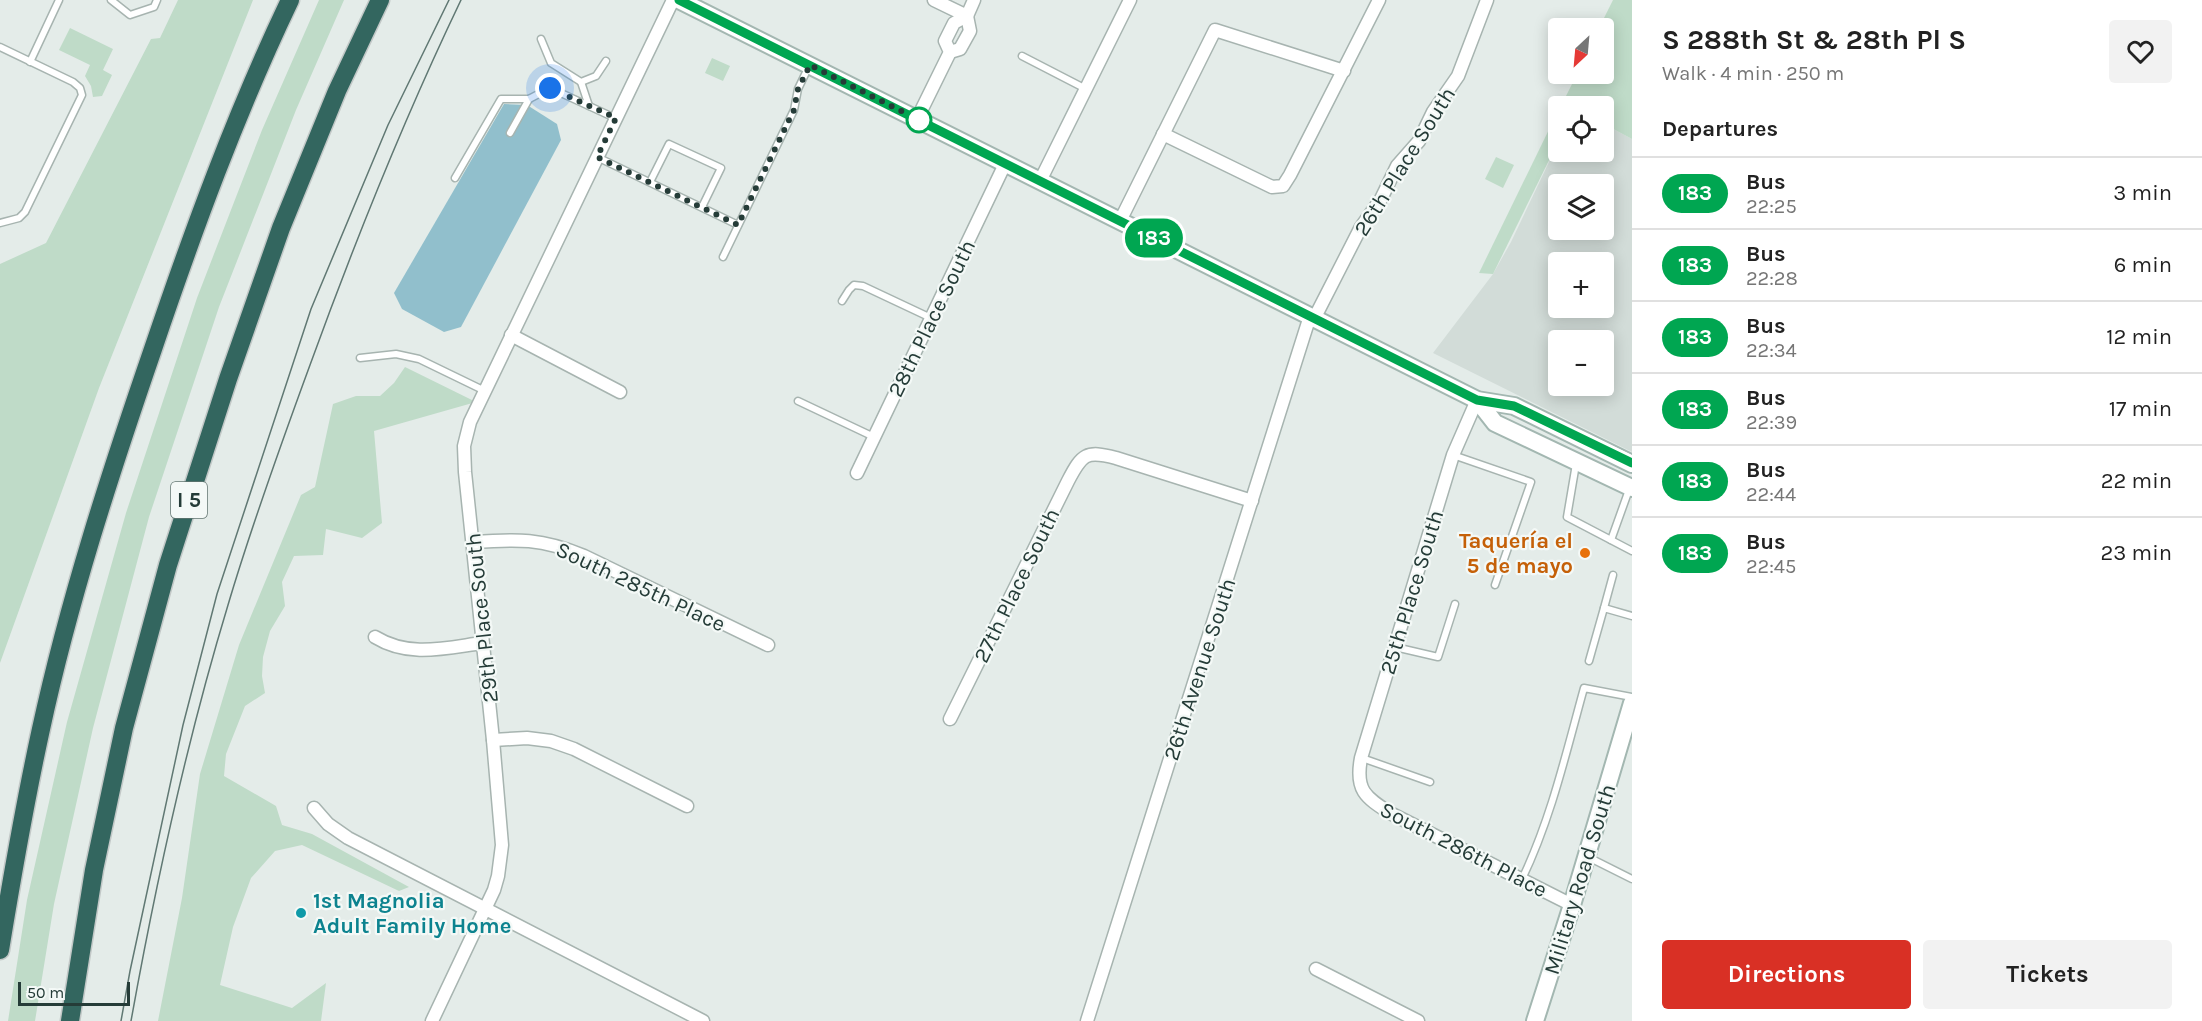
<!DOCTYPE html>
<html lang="en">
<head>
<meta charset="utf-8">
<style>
  body { margin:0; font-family:Karla,sans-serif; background:#f2f2f2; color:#222; height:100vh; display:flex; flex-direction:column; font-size:22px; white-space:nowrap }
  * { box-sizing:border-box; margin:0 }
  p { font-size:20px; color:#767676 }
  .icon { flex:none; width:33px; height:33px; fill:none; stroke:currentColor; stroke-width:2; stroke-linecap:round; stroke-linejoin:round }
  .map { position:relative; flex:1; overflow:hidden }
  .panel { display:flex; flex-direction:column; background:#fff; width:570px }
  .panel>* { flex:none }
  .badge { padding:0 12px; border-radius:20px; font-size:21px; line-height:39px }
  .needle { width:39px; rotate:206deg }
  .fabs { position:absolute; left:1548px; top:18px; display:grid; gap:12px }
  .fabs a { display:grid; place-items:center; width:66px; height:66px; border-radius:6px; background:#fff; box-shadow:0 3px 15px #0003; font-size:30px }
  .scale { position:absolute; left:18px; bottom:15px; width:112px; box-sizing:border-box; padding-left:6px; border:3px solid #253c38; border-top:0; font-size:16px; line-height:21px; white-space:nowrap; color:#253c38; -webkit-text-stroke:4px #f4f9f7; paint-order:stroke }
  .you { position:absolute; width:30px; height:30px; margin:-15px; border:4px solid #fff; border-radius:50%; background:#1a73e8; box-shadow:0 0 0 9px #1a73e833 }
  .map>.badge { position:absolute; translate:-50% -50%; box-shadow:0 0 0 3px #fff }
  h2 { padding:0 30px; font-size:22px; line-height:54px }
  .round { display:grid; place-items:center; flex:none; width:63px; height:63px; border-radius:6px; background:#f2f2f2 }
  .head { display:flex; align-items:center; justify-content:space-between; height:102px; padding:0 30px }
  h1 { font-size:28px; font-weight:700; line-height:45px }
  .cta { display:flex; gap:12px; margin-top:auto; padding:12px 30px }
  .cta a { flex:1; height:69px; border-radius:6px; background:#d93025; color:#fff; font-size:24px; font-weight:700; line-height:69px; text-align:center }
  .cta a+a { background:#f2f2f2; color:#222 }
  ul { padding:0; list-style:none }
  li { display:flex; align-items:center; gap:18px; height:72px; padding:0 30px; border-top:2px solid #e0e0e0 }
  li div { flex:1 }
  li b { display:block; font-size:22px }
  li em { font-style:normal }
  li .badge { min-width:66px; font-weight:700; text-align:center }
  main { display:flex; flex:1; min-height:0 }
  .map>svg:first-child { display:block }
</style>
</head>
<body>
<main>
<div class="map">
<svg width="1632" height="1021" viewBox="0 0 1632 1021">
  <rect width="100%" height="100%" fill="#e4ece9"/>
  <!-- built -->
  <path fill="#d2dcd8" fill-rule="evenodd" d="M 1604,124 L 1632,139 L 1632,452 L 1433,353 L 1493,274 L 1511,242 L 1558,143 L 1558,152 L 1604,152 ZM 1558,184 L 1604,184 L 1604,230 L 1558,230 ZM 1558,262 L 1604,262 L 1604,308 L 1558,308 ZM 1558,340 L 1604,340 L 1604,386 L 1558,386 Z"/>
  <!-- green -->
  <g fill="#bfdbc8">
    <polygon points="178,0 253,0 99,388 0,663 0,264 46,243 151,39 160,38"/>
    <polygon points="319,0 344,0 296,110 219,307 149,517 93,728 54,904 35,1021 8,1021 27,900 67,722 126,513 197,298 236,197 262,130"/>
    <polygon points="1613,0 1632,0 1632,139 1604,124 1604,106 1561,106 1577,74 1604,74 1604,28 1599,28"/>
    <polygon points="70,28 113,49 103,70 112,75 102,96 93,97 91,86 85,76 90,65 59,50"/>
    <polygon points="712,58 730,66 723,81 705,73"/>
    <polygon points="1558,111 1558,142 1493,274 1479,273"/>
    <polygon points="1496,157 1514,165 1503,188 1485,179"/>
    <polygon points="405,367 476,402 374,431 382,523 362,538 326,529 323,555 294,556 282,582 285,606 270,631 263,657 262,676 265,693 245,706 226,754 224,776 276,806 282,825 312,834 409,887 399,891 302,845 275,851 251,878 233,927 220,985 292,1008 326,983 321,1021 158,1021 182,898 200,774 239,645 301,495 315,487 333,404 356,396 380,396 394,383"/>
  </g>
  <!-- water -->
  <polygon fill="#91bfcc" points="504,104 527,105 557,124 561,140 461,327 444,332 402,309 394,293"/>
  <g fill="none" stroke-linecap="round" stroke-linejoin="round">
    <defs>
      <g id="service">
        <polyline points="111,0 130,15 154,7 157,0"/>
        <polyline points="541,39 551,63 581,82 596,76 606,61"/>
        <polyline points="0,47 73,82 80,88 82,95 25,212 19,218 0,223"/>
        <polyline points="1022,56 1086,89"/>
        <polyline points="30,62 59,0"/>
        <polyline points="581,82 589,106"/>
        <polyline points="510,133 529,99"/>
        <polyline points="597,157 738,225"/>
        <polyline points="455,178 501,99 529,99 550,88 615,118"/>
        <polyline points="650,182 669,144 721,168 702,207"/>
        <polyline points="723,257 794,110 798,89 809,66"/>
        <polyline points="842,301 849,290 854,285 863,286 931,318"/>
        <polyline points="360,358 396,354 419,359 485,391"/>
        <polyline points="798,401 874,437"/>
        <polyline points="1453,455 1531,482 1495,585"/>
        <polyline points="1576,464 1567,517 1632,551"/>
        <polyline points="1611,540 1630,487"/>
        <polyline points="1604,608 1613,575"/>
        <polyline points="1395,647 1438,657 1455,604"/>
        <polyline points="1589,661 1604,608 1632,616"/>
        <polyline points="1362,758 1430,782"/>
        <polyline points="1588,857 1632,879"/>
        <path d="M 1522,879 C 1551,819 1566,753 1584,688 L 1632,697"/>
      </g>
      <g id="minor">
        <polyline points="934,0 967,16 970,31 960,49 950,52"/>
        <polyline points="917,119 950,52 945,41 954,23 967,16 974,0"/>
        <polyline points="1163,134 1272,187 1283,186 1290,175 1379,0"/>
        <polyline points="1040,181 1130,0"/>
        <polyline points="1120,221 1215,30 1344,71"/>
        <polyline points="1314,319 1361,227 1381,199 1397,166 1419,141 1433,112 1458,76 1487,0"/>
        <polyline points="511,335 620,392"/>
        <path d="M 1477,400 L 1453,455 L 1361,758 C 1355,790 1365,797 1390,813 L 1572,905"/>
        <polyline points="857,473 1005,164"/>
        <path d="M 473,542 C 517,539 542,538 584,556 L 768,645"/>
        <path d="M 375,637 C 409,658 445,648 482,643"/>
        <path d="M 950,719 L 1068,481 C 1082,454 1086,450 1116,458 L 1252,501"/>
        <polyline points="493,740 527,738 551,741 574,749 687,806"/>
        <polyline points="314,808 328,824 348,838 703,1021"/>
        <polyline points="1316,969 1418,1021"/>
        <polyline points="432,1021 494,890 498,876 502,845 493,740 465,472 464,446 470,422 673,0"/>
        <polyline points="1087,1021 1310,316"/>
      </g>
      <g id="secondary">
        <polyline points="679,0 1477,400 1514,406 1632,464"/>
        <polyline points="1477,400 1495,423 1632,488"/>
        <polyline points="1535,1021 1572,905 1632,703"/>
      </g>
      <g id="motorway">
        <path d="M 0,950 C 12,877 25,802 41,729 C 69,600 110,474 153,349 C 193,231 236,113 290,0"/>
        <polyline points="70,1021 94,870 124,728 168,565 228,379 281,228 337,91 380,0"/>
      </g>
    </defs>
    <!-- service casing -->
    <use href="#service" stroke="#a7b4b0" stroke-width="9"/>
    <!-- minor casing -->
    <use href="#minor" stroke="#a7b4b0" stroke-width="15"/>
    <!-- secondary casing -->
    <use href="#secondary" stroke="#a3b7b1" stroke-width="20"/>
    <!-- motorway casing -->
    <use href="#motorway" stroke="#c2c8c7" stroke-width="21"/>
    <!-- service -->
    <use href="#service" stroke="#fff" stroke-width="6"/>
    <!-- minor -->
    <use href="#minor" stroke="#fff" stroke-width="12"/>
    <!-- secondary -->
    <use href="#secondary" stroke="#fff" stroke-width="16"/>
    <!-- motorway -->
    <use href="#motorway" stroke="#33665f" stroke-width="18"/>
    <!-- tram -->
    <g stroke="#607873" stroke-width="1.5">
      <polyline points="121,1021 130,971 183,725 217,594 311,309 388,125 449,0"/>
      <path d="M 131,1021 C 156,882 187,740 228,605 C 252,524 281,444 310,365 C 355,241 404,119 461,0"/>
    </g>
  </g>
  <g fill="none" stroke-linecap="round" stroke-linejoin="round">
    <defs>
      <polyline id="line" points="679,0 1477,400 1514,406 1632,463"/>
    </defs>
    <!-- line casing -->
    <use href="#line" stroke="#fff" stroke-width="14"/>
    <!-- line -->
    <use href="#line" stroke="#00a651" stroke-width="9"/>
    <!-- walk -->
    <polyline stroke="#253c38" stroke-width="6" stroke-dasharray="0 10.8" points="550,88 616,118 597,157 738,225 794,110 798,89 810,65 919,120"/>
  </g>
  <!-- markers -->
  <circle fill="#fff" stroke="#00a651" stroke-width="3" cx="919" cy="120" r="12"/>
  <circle fill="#e8710a" stroke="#f4f9f7" stroke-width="2" cx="1585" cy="553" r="6"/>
  <circle fill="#0f9aa8" stroke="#f4f9f7" stroke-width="2" cx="301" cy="913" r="6"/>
  <g text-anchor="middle" stroke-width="4.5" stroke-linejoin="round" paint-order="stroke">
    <!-- shield labels -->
    <rect fill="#f4f9f7" stroke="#637571" stroke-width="1.5" x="171" y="482" width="36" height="36" rx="4.5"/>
    <g font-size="21" font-weight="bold" fill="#253c38">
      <text x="189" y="507">I 5</text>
    </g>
    <!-- street labels -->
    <g font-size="22" fill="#253c38" stroke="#f4f9f7">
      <text transform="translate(1404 161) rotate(-58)" y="8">26th Place South</text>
      <text transform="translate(931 318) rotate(-64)" y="8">28th Place South</text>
      <text transform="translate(1016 585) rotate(-64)" y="8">27th Place South</text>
      <text transform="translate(641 586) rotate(25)" y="8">South 285th Place</text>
      <text transform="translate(1411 592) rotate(-73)" y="8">25th Place South</text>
      <text transform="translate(481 618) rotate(-96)" y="8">29th Place South</text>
      <text transform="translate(1199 669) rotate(-72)" y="8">26th Avenue South</text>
      <text transform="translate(1464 849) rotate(27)" y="8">South 286th Place</text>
      <text transform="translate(1579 879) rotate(-73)" y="8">Military Road South</text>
    </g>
    <!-- food labels -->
    <g font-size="22" font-weight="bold" fill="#c56008" stroke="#f4f9f7" text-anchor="end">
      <text x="1573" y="548">Taquería el<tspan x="1573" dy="25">5 de mayo</tspan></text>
    </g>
    <!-- culture labels -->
    <g font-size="22" font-weight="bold" fill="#0d838f" stroke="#f4f9f7" text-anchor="start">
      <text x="313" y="908">1st Magnolia<tspan x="313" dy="25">Adult Family Home</tspan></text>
    </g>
  </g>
</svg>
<div class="fabs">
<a><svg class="needle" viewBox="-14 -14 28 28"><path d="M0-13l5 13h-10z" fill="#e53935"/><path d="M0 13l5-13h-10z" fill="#767676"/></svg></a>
<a><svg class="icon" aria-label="locate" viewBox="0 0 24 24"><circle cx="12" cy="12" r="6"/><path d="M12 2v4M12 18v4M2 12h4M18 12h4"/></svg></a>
<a><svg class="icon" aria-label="layers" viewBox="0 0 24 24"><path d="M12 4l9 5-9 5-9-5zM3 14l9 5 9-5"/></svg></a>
<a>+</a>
<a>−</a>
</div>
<div class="scale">50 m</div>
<div class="you" style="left:550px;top:88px"></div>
<b class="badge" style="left:1154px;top:238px;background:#00a651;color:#fff">183</b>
</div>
<section class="panel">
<div class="head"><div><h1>S 288th St &amp; 28th Pl S</h1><p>Walk · 4 min · 250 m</p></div><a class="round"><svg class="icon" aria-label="heart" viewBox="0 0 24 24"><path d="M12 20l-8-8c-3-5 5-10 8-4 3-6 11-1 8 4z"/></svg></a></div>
<h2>Departures</h2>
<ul>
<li><span class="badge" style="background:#00a651;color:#fff">183</span><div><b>Bus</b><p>22:25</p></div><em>3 min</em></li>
<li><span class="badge" style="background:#00a651;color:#fff">183</span><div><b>Bus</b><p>22:28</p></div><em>6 min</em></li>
<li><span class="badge" style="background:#00a651;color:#fff">183</span><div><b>Bus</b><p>22:34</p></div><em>12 min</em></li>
<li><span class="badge" style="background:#00a651;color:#fff">183</span><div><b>Bus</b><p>22:39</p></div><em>17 min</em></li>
<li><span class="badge" style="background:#00a651;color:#fff">183</span><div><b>Bus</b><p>22:44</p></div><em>22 min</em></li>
<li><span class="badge" style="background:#00a651;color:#fff">183</span><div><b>Bus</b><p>22:45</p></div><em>23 min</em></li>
</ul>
<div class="cta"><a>Directions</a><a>Tickets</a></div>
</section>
</main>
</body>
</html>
